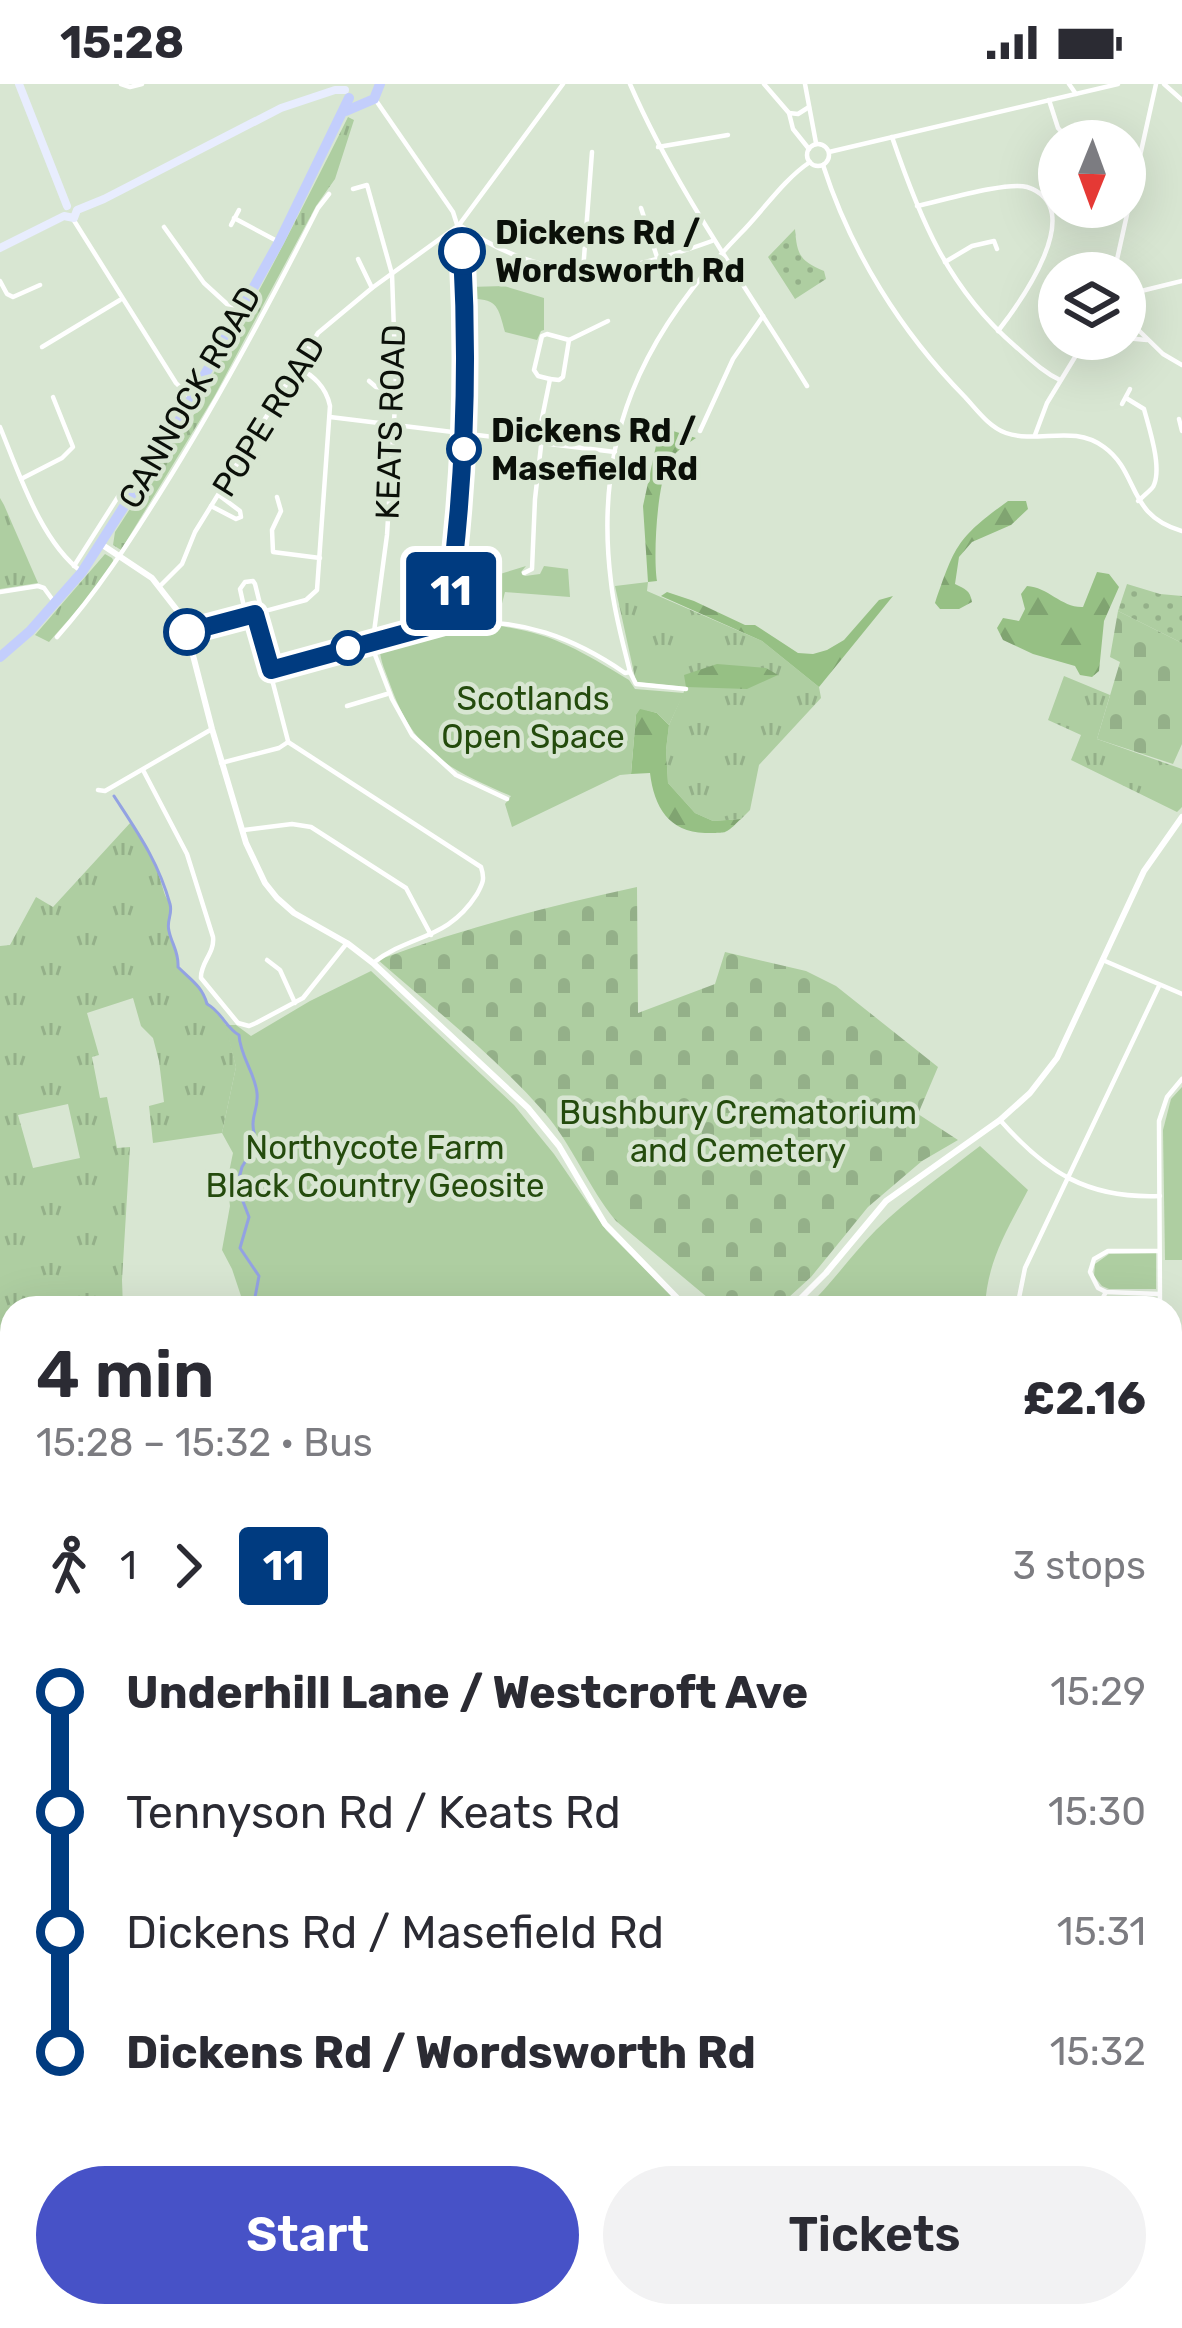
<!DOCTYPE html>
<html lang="en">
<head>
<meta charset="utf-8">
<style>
  body { margin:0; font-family:Rubik,sans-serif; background:#f2f2f3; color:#2b2b33; height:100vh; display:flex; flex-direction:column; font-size:45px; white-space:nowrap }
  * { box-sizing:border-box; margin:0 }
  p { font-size:39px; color:#7c7c81 }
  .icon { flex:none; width:66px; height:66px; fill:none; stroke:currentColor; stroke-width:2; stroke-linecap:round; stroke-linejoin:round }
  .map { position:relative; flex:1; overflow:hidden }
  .sheet { position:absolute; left:0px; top:1212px; width:1182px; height:1032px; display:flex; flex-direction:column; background:#fff; border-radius:36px 36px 0 0; box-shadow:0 12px 48px #0002 }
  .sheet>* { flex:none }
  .badge { padding:0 24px; border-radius:9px; font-size:42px; line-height:78px }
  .needle { width:78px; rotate:181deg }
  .fabs { position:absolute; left:1038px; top:36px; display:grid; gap:24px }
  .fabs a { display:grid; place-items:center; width:108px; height:108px; border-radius:50%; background:#fff; box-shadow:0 12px 48px #0002; font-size:60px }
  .map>.badge { position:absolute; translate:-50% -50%; box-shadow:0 0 0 6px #fff }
  .legs { display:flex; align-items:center; gap:18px; height:132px; padding:0 36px; font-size:39px }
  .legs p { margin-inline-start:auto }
  .headline { display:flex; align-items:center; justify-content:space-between; height:204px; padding:0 36px }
  h1 { font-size:66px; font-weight:600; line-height:90px }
  .action { display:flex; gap:24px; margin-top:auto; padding:24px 36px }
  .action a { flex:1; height:138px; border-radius:72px; background:#4752c7; color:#fff; font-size:48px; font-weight:600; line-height:138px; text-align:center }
  .action a+a { background:#f2f2f3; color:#2b2b33 }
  ul { padding:0 36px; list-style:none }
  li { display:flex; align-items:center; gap:42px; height:120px; font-size:45px }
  li i { display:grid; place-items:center; width:18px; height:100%; margin:0 15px; background:currentColor }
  li i::after { content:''; width:30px; height:30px; margin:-15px; border:9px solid; border-radius:50%; background:#fff }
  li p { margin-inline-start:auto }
  li:first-child i { background:linear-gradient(#0000 50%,currentColor 0) }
  li:last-child i { background:linear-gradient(currentColor 50%,#0000 0) }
  .status { display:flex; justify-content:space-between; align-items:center; height:84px; padding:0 60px; background:#fff; direction:ltr }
  .status svg { height:33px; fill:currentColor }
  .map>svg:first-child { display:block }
</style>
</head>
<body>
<div class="status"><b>15:28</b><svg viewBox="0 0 49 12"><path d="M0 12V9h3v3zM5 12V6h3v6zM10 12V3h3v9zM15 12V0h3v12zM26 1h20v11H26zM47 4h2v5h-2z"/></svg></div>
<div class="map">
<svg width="1182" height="2244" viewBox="0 0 1182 2244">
  <defs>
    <pattern id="grass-tufts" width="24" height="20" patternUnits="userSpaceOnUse" patternTransform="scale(3)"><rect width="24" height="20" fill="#aecea1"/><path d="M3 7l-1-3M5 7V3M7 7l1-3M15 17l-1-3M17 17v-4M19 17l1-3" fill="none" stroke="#94b089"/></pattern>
    <pattern id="forest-firs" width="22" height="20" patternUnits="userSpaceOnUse" patternTransform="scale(3)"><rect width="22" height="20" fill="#96c084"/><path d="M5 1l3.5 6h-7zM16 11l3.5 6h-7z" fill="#80a471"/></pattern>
    <pattern id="cemetery-stones" width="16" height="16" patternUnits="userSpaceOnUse" patternTransform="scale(3)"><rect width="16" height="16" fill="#aecea1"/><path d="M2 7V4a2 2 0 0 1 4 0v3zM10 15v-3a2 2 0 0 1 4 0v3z" fill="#94b089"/></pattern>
    <pattern id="garden-dots" width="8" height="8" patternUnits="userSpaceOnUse" patternTransform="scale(3)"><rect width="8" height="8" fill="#aecea1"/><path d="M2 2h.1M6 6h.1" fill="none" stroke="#94b089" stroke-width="1.8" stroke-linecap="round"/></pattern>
  </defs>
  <rect width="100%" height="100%" fill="#d8e6d2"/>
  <!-- grass -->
  <g fill="url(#grass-tufts)" fill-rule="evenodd">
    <path d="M 348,33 L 354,36 L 335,95 L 316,122 L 214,313 L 121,466 L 113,461 L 115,448 L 185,340 C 203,325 201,311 212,292 C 260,207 305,120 348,33 Z"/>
    <polygon points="0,414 4,421 38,499 0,505"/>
    <polygon points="105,470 112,474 114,478 92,509 49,558 35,551"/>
    <polygon points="648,498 647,507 762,557 819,603 821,614 759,681 750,726 741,735 713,737 695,729 668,699 666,666 669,641 686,603 636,598 615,502"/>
    <polygon points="1064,592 1110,611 1097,655 1182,685 1182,723 1177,728 1071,676 1081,651 1048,636"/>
    <path d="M 131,738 C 147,762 157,782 164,808 C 167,818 171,816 171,827 C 171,845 166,827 169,846 C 171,860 179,868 179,883 L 204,910 L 203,912 L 226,941 L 236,983 L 222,1049 L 153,1059 L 149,1022 L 164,1018 L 159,977 L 153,954 L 141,942 L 133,914 L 87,929 L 99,971 L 92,973 L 100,1014 L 107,1013 L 117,1064 L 130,1063 L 122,1196 L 123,1224 L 12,1224 L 12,1416 L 0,1416 L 0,862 L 10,861 L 36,813 L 53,823 ZM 68,1020 L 80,1074 L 33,1084 L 18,1031 Z"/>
  </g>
  <!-- forest -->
  <g fill="url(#forest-firs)">
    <path d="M 660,343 L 696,354 C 685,361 674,368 668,380 C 657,402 653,472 657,497 L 648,498 L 643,422 Z"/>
    <path d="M 1008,417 L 1026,417 L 1028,425 L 1011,441 L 972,458 L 959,473 L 955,500 C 965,505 970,506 972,518 L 959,525 L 940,525 L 935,519 C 955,461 957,454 1008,417 Z"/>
    <path d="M 1097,488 L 1109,490 L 1119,503 L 1104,537 L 1099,587 L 1092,593 L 1080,591 L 1075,582 L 1033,570 L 1003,556 L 997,544 L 1003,534 L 1019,537 L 1025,525 L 1021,510 L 1027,502 C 1048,503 1062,524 1083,523 Z"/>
    <polygon points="667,508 694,517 745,541 755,541 798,569 813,570 827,566 844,556 879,516 893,512 819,603 762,557 661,512"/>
    <polygon points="717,580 766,584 778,591 747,605 686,603 684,591"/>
    <path d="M 640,624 L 657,629 L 669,641 L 666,666 L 668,699 L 695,729 L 713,737 L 741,735 C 736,739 732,745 725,748 C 724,749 707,749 705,749 C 669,748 654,723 650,689 L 631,690 L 636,630 Z"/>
    <polygon points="0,1769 2,1788 12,1819 12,1932 0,1929"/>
    <polygon points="522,2232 634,2232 669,2244 535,2244 516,2238"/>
  </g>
  <!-- cemetery -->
  <g fill="url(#cemetery-stones)">
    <polygon points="1118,527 1182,559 1182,660 1173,680 1097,655 1120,578 1110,573"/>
    <path d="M 637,803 L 638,929 L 715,900 L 725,868 L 806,887 L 836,902 L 938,983 L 918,1030 L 958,1056 L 922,1077 L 868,1123 L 811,1193 L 777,1224 L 720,1224 L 616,1137 C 588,1103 573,1062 544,1028 C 495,972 434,925 378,876 C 463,844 549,822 637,803 Z"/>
  </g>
  <!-- park -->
  <g fill="#aecea1">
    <path d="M 504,202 L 544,214 L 544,246 L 541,247 L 537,256 L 505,248 C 498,222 497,214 469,215 L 469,203 Z"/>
    <polygon points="526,482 521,488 525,492 540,490 544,482 568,485 570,513 505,508 498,535 488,534 490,493"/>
    <path d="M 484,540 C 549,547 574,563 629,596 L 635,605 L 684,609 L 669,641 L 657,629 L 640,625 L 636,631 L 631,690 L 620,691 L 512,743 L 505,720 L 511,712 C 450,686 415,669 391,603 C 386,588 378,574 380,558 C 412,544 449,542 484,540 Z"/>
    <polygon points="371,887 514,1021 554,1070 606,1146 683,1224 245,1224 232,1185 222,1166 230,1122 227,1098 233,1069 222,1049 236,983 225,941 236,941 251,952 310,917"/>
    <polygon points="1182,1003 1182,1176 1165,1176 1163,1046 1171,1015"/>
    <path d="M 980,1062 L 1028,1106 C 1007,1146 987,1177 985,1224 L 806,1224 C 832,1200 851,1171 876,1146 C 908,1115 945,1089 980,1062 Z"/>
    <polygon points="1156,1169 1156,1205 1109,1205 1102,1202 1094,1192 1095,1180 1109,1170"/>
    <polygon points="1182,1656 1182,1796 1170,1795 1170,1657"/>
  </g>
  <!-- garden -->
  <g fill="url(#garden-dots)">
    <path d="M 795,145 C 797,171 800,177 824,187 L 826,195 L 795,215 L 768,173 Z"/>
    <polygon points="1127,500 1160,510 1182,512 1182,559 1118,527"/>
  </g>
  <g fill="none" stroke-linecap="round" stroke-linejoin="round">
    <!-- stream -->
    <g stroke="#93a2e2" stroke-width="3">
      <path d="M 114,712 C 138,749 158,777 170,820 C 173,830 166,837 169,847 C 172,861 179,868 178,883 C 191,896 202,902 207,920 C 221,927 226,944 239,951 C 240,972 255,989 257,1009 C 259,1029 247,1033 257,1058 L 242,1083 L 237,1102 L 249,1133 L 240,1164 L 259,1192 L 253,1224"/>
      <polyline points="1170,1786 1182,1785"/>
      <polyline points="123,2232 127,2244"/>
    </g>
    <!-- minor -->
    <g stroke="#fff" stroke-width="4.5">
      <polyline points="121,0 130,3 142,0"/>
      <path d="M 630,0 C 677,108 746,202 807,302"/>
      <polyline points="764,0 789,29 793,45 809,65"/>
      <polyline points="805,0 816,59"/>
      <polyline points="1069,0 1076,10"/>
      <polyline points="1164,0 1182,16"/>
      <polyline points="1049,16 1058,44 1070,57"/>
      <polyline points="377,18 453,128 461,153 466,242 464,349 460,426 446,538"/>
      <polyline points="789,29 798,30 809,23"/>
      <path d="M 892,53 C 920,135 948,204 1015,262 C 1030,275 1043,288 1060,296"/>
      <circle cx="818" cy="71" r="11"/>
      <polyline points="658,63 728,51"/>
      <polyline points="829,68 1118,0"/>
      <path d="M 823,81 C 851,168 901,248 965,313 C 977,326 989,343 1006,349 C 1039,360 1073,340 1104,363 C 1140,389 1126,431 1182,447"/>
      <polyline points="353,105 367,101 392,190 396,305 387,451 372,563 392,615 412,651 456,691 507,715"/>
      <path d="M 917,122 C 941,117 1007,97 1027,103 C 1090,123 1019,220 998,247"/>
      <polyline points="641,124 658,176"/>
      <polyline points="234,134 277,157"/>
      <polyline points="73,135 176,299 192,315"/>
      <polyline points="231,141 239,126"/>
      <path d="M 459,141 C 553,203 612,193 712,157"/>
      <polyline points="164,143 204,199 239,231"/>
      <polyline points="358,175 372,204"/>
      <polyline points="945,178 972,162 994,157 997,165"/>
      <polyline points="583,187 592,68"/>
      <polyline points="1114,189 1156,0"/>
      <polyline points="0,197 7,210 13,213 40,201"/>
      <polyline points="1125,211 1182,197"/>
      <polyline points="1125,233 1163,270 1182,281"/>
      <polyline points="1125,254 1147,256"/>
      <polyline points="1085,256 1103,255"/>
      <polyline points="42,263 120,216"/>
      <polyline points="550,295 559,296 563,293 569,256"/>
      <polyline points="369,297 376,303 396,305"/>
      <path d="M 1126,314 L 1144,325 C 1149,344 1163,385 1153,403 C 1153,404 1139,416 1138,417"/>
      <polyline points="1122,320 1130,305"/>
      <polyline points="330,333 615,368"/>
      <polyline points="1179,335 1182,347"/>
      <path d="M 0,343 C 19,389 41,458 82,488"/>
      <polyline points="700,347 733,275 763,232"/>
      <polyline points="1035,351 1047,319 1086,255"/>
      <polyline points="537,359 550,295 538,292 534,286 542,252 547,250 569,256 608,237"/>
      <polyline points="21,395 62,374 73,363 53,313"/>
      <polyline points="277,413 281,427 272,446 273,468 320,474"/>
      <polyline points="211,422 236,435 241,433 240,427 220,412"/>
      <polyline points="74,482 123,405 128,401 132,402"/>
      <polyline points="524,489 532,485 535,415 541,362"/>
      <polyline points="160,502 182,480 195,448 318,249 372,204 459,141 563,0"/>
      <polyline points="0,508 38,502 44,504 52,515"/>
      <polyline points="255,530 288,657"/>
      <polyline points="246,532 240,505 245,498 253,497 255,500 262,528"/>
      <path d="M 187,548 L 306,516 L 317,506 L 330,322 C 326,302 313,292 297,282"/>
      <path d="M 57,553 C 97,508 128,460 160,409 C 218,317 269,221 318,124 L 329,110"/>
      <path d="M 271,586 C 406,547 496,500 625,589 L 630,588 L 636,600 L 686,605"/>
      <path d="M 630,588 C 623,559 614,528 611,498 C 593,355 642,251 740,150 C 763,127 783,96 810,78"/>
      <polyline points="347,622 387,610"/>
      <path d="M 288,658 L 481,783 C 485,795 483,799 477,810 C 447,857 412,849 373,879"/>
      <polyline points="221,679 279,664 288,658"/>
      <path d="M 143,686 L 187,770 L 213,853 C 215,869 200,879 201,894 L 238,939 L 249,942 L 256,939 L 303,914 L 347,859"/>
      <polyline points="98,706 105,707 212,645"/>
      <polyline points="244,746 292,740 311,743 406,804 431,851"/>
      <polyline points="267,876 280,886 295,919"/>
      <polyline points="1105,877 1182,910"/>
      <path d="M 1000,1036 C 1046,1088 1087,1115 1160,1112"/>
      <polyline points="1159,1210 1106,1208 1098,1204 1090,1188 1094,1175 1108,1167 1159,1167"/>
      <polyline points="1049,1220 1068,1224"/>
      <polyline points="1017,1224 1025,1184 1159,902"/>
      <polyline points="1097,1224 1106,1208"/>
      <polyline points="1160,1224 1159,1037 1167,1013 1182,995"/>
      <polyline points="1170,1264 1182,1286"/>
      <polyline points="1170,1337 1182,1322"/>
      <polyline points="1170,1423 1182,1426"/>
      <polyline points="1170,1533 1182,1534"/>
      <polyline points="1175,1548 1182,1549"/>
      <polyline points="1170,1586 1182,1587"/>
      <polyline points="1170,1828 1182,1827"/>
      <polyline points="0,1935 12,1939"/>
      <polyline points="1170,1990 1182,1990"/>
      <polyline points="0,2222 12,2217"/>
      <polyline points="508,2244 517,2232"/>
    </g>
    <!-- tertiary -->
    <g stroke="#fff" stroke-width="6">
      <polyline points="101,460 152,494 180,530 187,548 212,645 246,759 265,799 277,814 294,829 347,859 373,879 528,1024 559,1062 605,1140 687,1224"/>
      <polyline points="791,1224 826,1189 886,1117 1000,1036 1030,1009 1057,974 1144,787 1182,733"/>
      <polyline points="1108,2232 1113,2244"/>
    </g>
    <!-- secondary -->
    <g stroke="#e8edfe" stroke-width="8">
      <polyline points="19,0 67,122"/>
      <polyline points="0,164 64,132 74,134 77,126 104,115 281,24 335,6 345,6"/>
    </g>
    <!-- trunk -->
    <g stroke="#c3cefc" stroke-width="10">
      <polyline points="346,27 374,15 380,0"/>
      <polyline points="0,573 30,547 82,488 180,335 279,158 349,14"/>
    </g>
  </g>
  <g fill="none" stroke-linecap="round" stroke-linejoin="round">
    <defs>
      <path id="line-1" d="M 187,548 L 255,530 L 271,586 L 446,538 C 464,414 469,291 462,167"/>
    </defs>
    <!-- line-1 casing -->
    <use href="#line-1" stroke="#fff" stroke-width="27"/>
    <!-- line-1 -->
    <use href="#line-1" stroke="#003b80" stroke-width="18"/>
  </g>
  <!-- markers -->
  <g fill="#fff" stroke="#003b80" stroke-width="6">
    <circle cx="462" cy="167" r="21"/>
    <circle cx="464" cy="365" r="15"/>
    <circle cx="187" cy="548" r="21"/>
    <circle cx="348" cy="564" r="15"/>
  </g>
  <g text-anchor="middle" stroke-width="9" stroke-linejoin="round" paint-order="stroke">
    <!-- stop labels -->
    <g font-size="33" font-weight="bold" fill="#0b1009" stroke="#d8e6d2" text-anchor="start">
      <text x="495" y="160">Dickens Rd /<tspan x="495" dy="38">Wordsworth Rd</tspan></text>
      <text x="491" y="358">Dickens Rd /<tspan x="491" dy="38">Masefield Rd</tspan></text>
    </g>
    <!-- street labels -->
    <g font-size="33" fill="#0b1009" stroke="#d8e6d2">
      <text transform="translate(189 313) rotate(-60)" y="12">CANNOCK ROAD</text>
      <text transform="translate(268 332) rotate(-58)" y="12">POPE ROAD</text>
      <text transform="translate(390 338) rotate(-88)" y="12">KEATS ROAD</text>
    </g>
    <!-- park labels -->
    <g font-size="33" fill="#244b0d" stroke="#d8e6d2">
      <text x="533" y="626">Scotlands<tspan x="533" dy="38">Open Space</tspan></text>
      <text x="738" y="1040">Bushbury Crematorium<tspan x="738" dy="38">and Cemetery</tspan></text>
      <text x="375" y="1075">Northycote Farm<tspan x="375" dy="38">Black Country Geosite</tspan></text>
    </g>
  </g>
</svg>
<div class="fabs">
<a><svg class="needle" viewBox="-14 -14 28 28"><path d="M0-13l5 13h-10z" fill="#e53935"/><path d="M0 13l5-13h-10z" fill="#7c7c81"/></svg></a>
<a><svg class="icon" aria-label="layers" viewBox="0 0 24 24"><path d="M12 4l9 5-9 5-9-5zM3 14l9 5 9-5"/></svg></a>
</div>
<b class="badge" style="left:451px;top:507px;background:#003b80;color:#fff">11</b>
<section class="sheet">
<div class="headline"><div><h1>4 min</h1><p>15:28 – 15:32 · Bus</p></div><b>£2.16</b></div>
<div class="legs"><svg class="icon" aria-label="walk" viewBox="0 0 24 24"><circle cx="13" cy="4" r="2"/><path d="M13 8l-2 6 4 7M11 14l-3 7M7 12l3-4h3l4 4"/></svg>1<svg class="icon" aria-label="forward" viewBox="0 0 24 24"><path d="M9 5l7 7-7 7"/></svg><b class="badge" style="background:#003b80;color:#fff">11</b><p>3 stops</p></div>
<ul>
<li><i style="color:#003b80"></i><b>Underhill Lane / Westcroft Ave</b><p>15:29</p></li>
<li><i style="color:#003b80"></i><span>Tennyson Rd / Keats Rd</span><p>15:30</p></li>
<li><i style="color:#003b80"></i><span>Dickens Rd / Masefield Rd</span><p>15:31</p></li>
<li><i style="color:#003b80"></i><b>Dickens Rd / Wordsworth Rd</b><p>15:32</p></li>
</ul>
<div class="action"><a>Start</a><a>Tickets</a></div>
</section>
</div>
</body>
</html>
